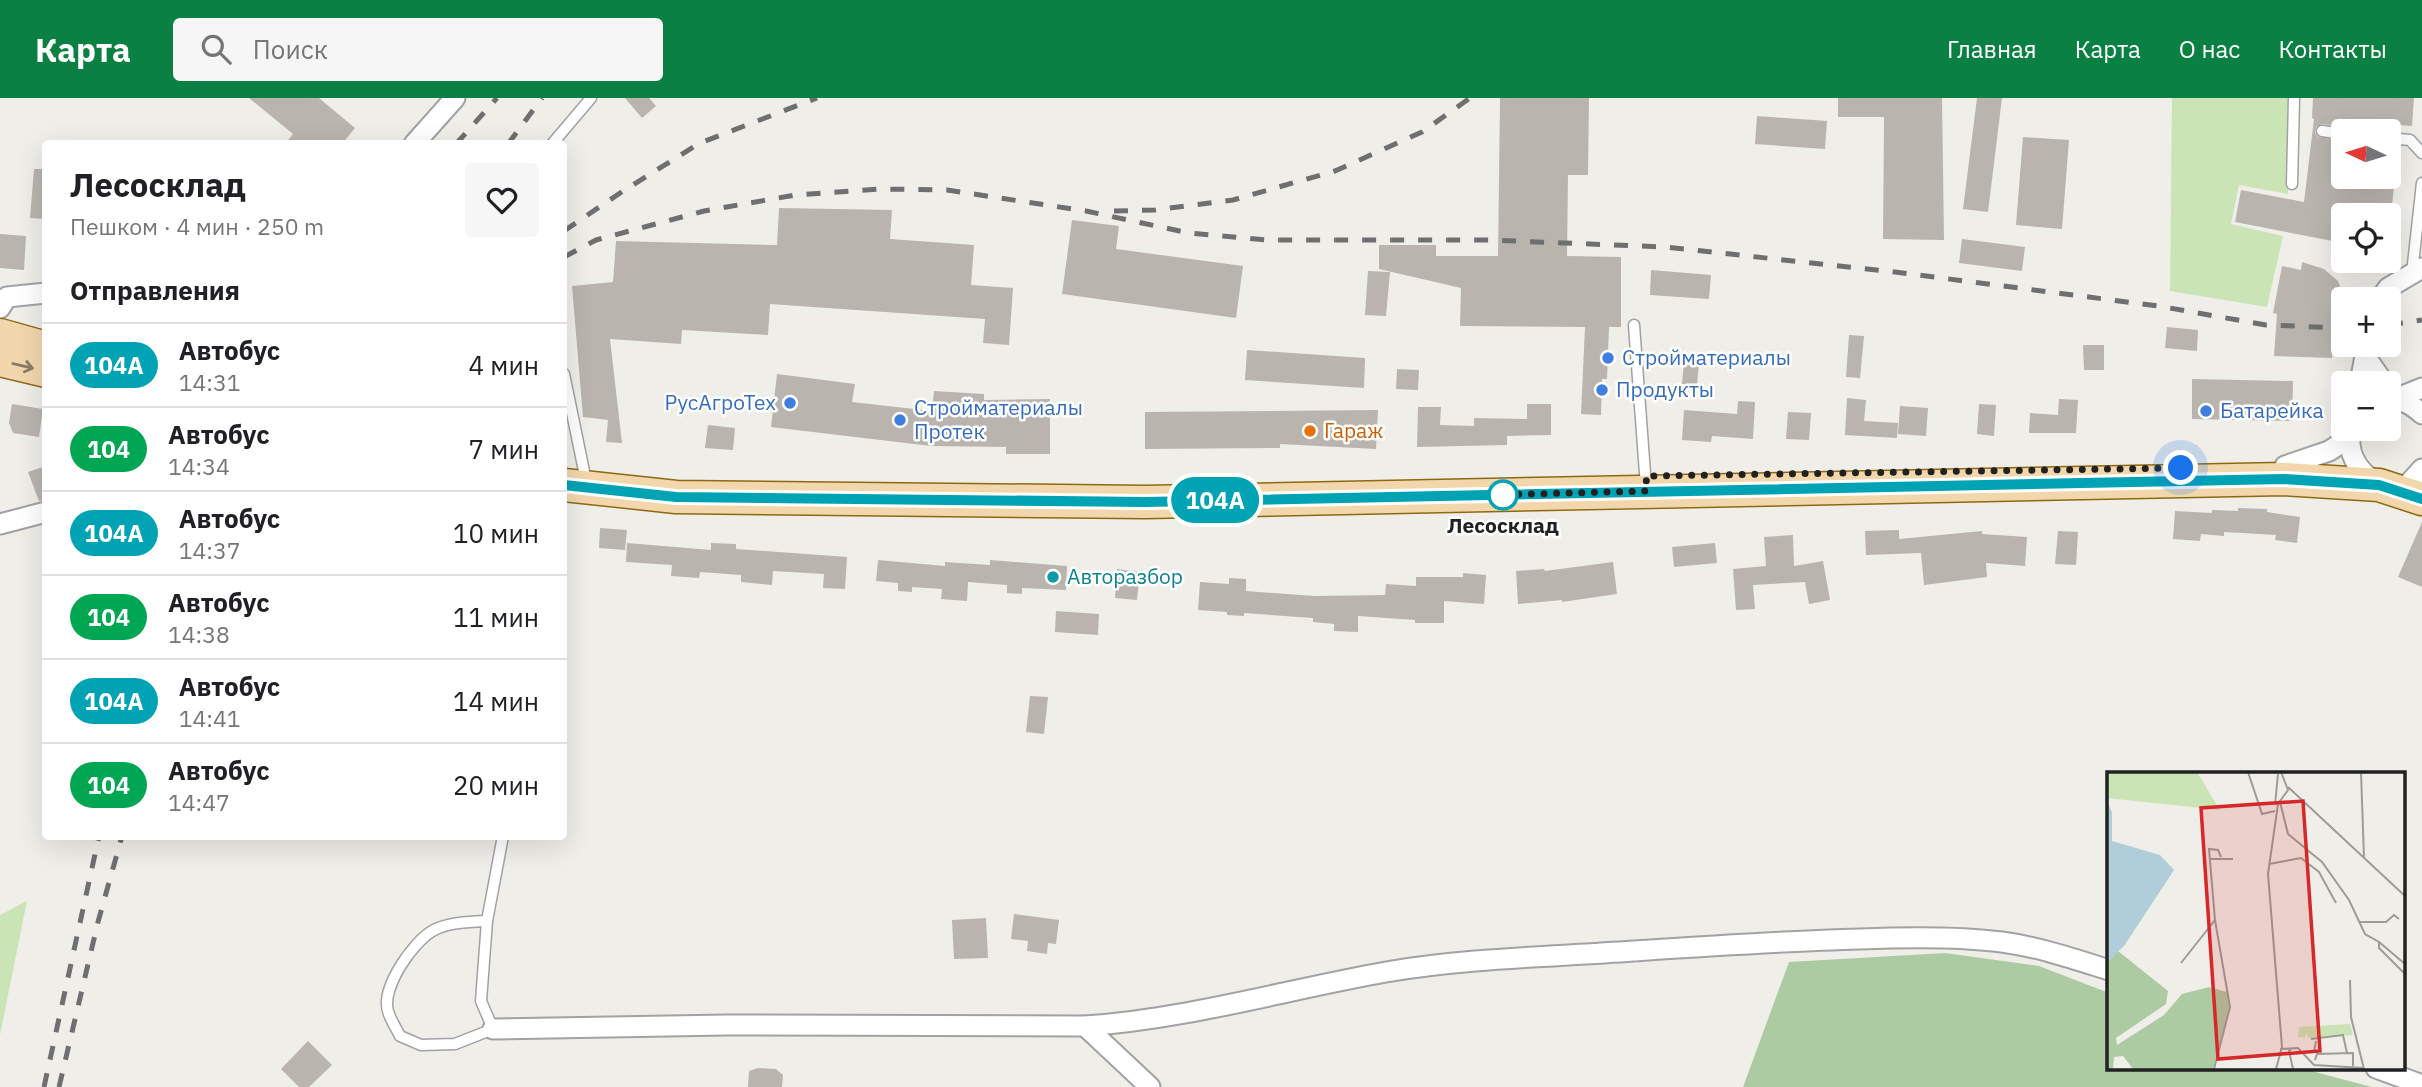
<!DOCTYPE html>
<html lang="ru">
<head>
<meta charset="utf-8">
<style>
  body { margin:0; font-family:"IBM Plex Sans",sans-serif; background:#f6f6f6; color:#202124; height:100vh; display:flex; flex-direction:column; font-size:26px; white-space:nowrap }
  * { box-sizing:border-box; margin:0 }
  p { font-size:23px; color:#757577 }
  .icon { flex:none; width:38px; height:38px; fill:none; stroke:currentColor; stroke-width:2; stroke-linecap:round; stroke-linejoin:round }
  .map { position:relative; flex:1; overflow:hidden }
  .side { position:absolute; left:42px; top:42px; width:525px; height:700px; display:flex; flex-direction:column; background:#fff; border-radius:7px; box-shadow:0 7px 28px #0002 }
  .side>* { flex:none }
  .badge { padding:0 14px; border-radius:23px; font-size:24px; line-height:46px }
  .needle { width:46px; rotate:274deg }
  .controls { position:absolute; left:2331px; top:21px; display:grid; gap:14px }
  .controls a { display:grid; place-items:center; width:70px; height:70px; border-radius:7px; background:#fff; box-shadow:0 7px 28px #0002; font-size:35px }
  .you { position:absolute; width:35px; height:35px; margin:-18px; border:5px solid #fff; border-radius:50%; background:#1a73e8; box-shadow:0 0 0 10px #1a73e833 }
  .map>.badge { position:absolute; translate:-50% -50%; box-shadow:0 0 0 4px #fff }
  h2 { padding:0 28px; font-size:26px; line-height:63px }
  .round { display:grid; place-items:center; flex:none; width:74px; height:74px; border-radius:7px; background:#f6f6f6 }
  .headline { display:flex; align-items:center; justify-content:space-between; height:119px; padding:0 28px }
  h1 { font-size:33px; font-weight:700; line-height:52px }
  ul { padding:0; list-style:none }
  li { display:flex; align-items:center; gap:21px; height:84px; padding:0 28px; border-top:2px solid #e0e0e0 }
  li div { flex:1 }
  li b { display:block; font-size:26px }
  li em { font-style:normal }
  li .badge { min-width:77px; font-weight:700; text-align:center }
  header { display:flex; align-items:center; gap:42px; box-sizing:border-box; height:98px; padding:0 35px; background:#0b8043; color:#fff }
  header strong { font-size:33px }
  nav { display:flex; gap:38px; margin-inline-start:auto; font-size:24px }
  .search { width:490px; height:63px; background:#f6f6f6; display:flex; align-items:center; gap:18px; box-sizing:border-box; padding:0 24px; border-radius:7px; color:#757577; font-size:26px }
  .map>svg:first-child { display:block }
</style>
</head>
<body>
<header>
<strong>Карта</strong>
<div class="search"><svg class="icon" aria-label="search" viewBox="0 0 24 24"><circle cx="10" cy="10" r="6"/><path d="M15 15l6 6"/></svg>Поиск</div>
<nav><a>Главная</a><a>Карта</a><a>О нас</a><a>Контакты</a></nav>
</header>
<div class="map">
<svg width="2422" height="989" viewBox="0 0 2422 989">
  <rect width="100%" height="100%" fill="#f0eee9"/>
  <!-- grass -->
  <g fill="#cbe4b6">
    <polygon points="2172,0 2289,0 2288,96 2239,87 2231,126 2283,138 2267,209 2170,193"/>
    <polygon points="27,803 0,937 0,817"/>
  </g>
  <!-- forest -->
  <polygon fill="#adcba3" points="1945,855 2039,868 2109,895 2109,970 2300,970 2372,989 1743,989 1789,864"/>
  <!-- building -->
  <g fill="#bab4af">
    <polygon points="249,0 319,0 355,30 342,46 285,46 293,36"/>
    <polygon points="625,0 649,0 656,8 642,20"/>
    <polygon points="1500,0 1589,0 1588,77 1568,77 1567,158 1621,159 1621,229 1609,229 1607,281 1602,281 1601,317 1581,316 1585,229 1460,228 1461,190 1379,171 1379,147 1436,147 1436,158 1498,158"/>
    <polygon points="1838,0 1942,0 1944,142 1883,141 1884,19 1838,19"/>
    <polygon points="1977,0 2002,0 1988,114 1963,111"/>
    <polygon points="2313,0 2414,0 2412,28 2343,23 2343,29 2322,26 2316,29 2315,35 2318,39 2343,43 2343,79 2395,79 2391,117 2343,117 2343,145 2235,124 2241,92 2304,104 2314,21 2312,20"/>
    <polygon points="1757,18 1827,23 1825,51 1755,46"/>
    <polygon points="2023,39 2069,42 2062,131 2016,127"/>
    <polygon points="34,71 46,71 46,121 30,120"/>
    <polygon points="779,110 892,112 890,141 974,147 971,187 1013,190 1009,247 983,245 985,221 770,206 768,237 682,232 681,246 610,241 622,345 606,344 608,322 583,319 572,188 613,184 616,143 777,147"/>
    <polygon points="1072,122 1119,128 1116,151 1243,168 1236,220 1062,196"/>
    <polygon points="0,136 26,138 24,172 0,170"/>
    <polygon points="1962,141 2025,149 2022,173 1959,165"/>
    <polygon points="2302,164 2324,171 2338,183 2343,196 2343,219 2334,220 2332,260 2274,258 2277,216 2273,215 2282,168 2301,172"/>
    <polygon points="1651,172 1711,177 1709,201 1650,197"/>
    <polygon points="1368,173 1390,174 1386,218 1365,217"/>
    <polygon points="2167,229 2198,232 2197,253 2165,250"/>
    <polygon points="1849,237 1864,238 1860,280 1846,279"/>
    <polygon points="2083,247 2104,247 2104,272 2084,272"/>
    <polygon points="1247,252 1365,260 1364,290 1245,282"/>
    <polygon points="1684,264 1699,265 1697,287 1682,286"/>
    <polygon points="1397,271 1419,272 1418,292 1396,291"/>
    <polygon points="777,276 855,286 852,304 932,313 934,293 984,296 984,302 1050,301 1050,356 1006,356 1006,349 931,348 771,329"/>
    <polygon points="2192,281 2293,283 2292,323 2192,321"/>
    <polygon points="1847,300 1866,302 1864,323 1898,325 1897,340 1845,337"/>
    <polygon points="2059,301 2078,302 2076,335 2029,335 2030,315 2058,317"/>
    <polygon points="1738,303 1755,304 1753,341 1712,338 1711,344 1682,342 1684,312 1737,316"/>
    <polygon points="12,306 43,311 39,339 13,335 9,325"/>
    <polygon points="1527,306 1551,306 1551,337 1507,338 1507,347 1417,349 1418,309 1441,309 1440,327 1474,328 1474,320 1527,321"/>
    <polygon points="1979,306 1996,307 1994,338 1977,336"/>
    <polygon points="1900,308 1928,310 1926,338 1898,336"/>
    <polygon points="1378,312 1376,351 1280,346 1280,350 1145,351 1145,314"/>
    <polygon points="1788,314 1811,315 1809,342 1786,341"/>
    <polygon points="708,327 735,330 733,352 705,350"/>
    <polygon points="46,368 46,402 39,403 28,374"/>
    <polygon points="2238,410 2267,411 2267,414 2300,419 2297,445 2275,442 2276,437 2224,434 2224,438 2201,436 2200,443 2173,441 2175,413 2212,415 2212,412 2238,413"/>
    <polygon points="2422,424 2422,489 2398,479"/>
    <polygon points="600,430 627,432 625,452 599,450"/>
    <polygon points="1899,432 1899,441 1982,433 1982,436 2027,439 2025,468 1986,465 1987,479 1924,487 1921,455 1866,457 1865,433"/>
    <polygon points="2058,433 2078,434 2076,467 2055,466"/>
    <polygon points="1793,437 1794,468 1823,463 1830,502 1809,506 1805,484 1753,487 1755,511 1736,512 1733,471 1766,468 1764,439"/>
    <polygon points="627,445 711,452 711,445 736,446 736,451 847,459 845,491 823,490 824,476 773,473 772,487 741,484 741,477 700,474 699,480 671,478 672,467 626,464"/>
    <polygon points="1715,445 1717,465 1674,469 1672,449"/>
    <polygon points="878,462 945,468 945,464 990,467 990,462 1067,468 1066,492 1022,490 1022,496 1007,495 1007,487 968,484 967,503 941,501 942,491 912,489 912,494 898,493 898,485 876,483"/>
    <polygon points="1613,464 1617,496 1562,504 1562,502 1518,506 1516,473 1544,471 1545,473"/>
    <polygon points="1117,471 1140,474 1137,502 1115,500"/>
    <polygon points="1463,475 1486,477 1484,506 1444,503 1444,525 1415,525 1415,522 1358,518 1358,534 1334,533 1334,526 1313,524 1313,520 1244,515 1244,518 1227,517 1227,514 1198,512 1200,484 1229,486 1229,480 1246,481 1246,493 1315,498 1385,497 1386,486 1416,488 1416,479 1463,479"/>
    <polygon points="1056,513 1099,516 1098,537 1055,534"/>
    <polygon points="1030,598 1048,599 1044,636 1026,634"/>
    <polygon points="1014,816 1059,822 1056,846 1048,845 1047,856 1027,853 1028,843 1011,841"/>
    <polygon points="986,820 988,860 954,861 952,822"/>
    <polygon points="308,943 332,967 309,989 299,989 281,971"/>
    <polygon points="758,970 776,971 783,977 782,989 748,989 749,973"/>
  </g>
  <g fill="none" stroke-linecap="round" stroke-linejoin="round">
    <defs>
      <g id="service">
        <polyline points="2322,33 2343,36"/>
        <polyline points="2389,40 2410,42 2422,55"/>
        <polyline points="552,46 591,0"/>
        <polyline points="2292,86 2294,0"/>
        <polyline points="2412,175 2422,85"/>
        <polyline points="1634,227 1646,389"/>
        <polyline points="564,276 584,373"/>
        <path d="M 487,823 C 470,824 449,824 434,832 C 413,843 381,890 388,913 C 390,921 396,930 400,938 L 421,947 L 455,946 L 493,931 L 481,903 L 487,823 L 503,738"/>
      </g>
      <g id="minor">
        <polyline points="414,46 455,0"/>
        <polyline points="2380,201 2388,190 2422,170"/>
        <polyline points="0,210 7,199 46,195"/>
        <polyline points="2365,258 2384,285"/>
        <polyline points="2360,285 2367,247"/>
        <polyline points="2389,292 2395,301 2422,290"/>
        <path d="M 2389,302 C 2403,301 2412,307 2422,316"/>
        <path d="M 2351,331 C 2346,354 2357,373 2377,385"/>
        <polyline points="2285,368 2329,353 2349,340"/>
        <polyline points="2402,393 2422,371"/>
        <polyline points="0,426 46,414"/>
        <polyline points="1085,928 1150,989"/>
        <path d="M 493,931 L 726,927 L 1085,928 C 1187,921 1285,892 1386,874 C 1468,860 1550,859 1633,853 C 1709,848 1784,843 1860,841 C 1907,839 1955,838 2002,844 C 2039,849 2074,861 2109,872"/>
        <polyline points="2376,970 2422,987"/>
      </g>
      <g id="primary">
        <polyline points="0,237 46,250"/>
        <polyline points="0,262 46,273"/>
        <polyline points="564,387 676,399 1145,404 2284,381 2379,387 2422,401"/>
      </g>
    </defs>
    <!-- service casing -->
    <use href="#service" stroke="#a2a2a2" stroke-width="13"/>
    <!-- minor casing -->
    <use href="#minor" stroke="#a2a2a2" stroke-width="23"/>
    <!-- primary casing -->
    <use href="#primary" stroke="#8d6912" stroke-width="35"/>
    <!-- service -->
    <use href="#service" stroke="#fff" stroke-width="10"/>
    <!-- minor -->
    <use href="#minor" stroke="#fff" stroke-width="19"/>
    <!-- primary -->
    <use href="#primary" stroke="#f2d7ad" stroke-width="32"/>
    <!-- rail -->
    <g stroke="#6f6f6f" stroke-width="5" stroke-dasharray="14 14" stroke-linecap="butt">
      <polyline points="456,46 497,0"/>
      <polyline points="508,46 542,0"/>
      <polyline points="1114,113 1155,112 1233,102 1335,73 1422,34 1470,0"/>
      <polyline points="564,133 623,93 700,45 817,0"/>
      <polyline points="564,159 596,142 704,113 795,97 881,91 947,92 1086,113 1189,135 1268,142 1489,142 1665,149 1895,174 2158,208 2266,227 2343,230"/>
      <polyline points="2389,227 2422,222"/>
      <polyline points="44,989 99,738"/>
      <polyline points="59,989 98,824 122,738"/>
    </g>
  </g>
  <!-- one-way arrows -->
  <defs><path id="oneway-shaft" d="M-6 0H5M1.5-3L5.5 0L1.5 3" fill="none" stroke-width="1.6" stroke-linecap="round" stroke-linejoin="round" transform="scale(1.75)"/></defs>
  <use stroke="#8a7c67" href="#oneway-shaft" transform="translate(23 268) rotate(13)"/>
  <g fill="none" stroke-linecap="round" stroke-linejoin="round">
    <defs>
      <polyline id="line" points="564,387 676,399 1145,404 2284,381 2379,387 2422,401"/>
    </defs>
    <!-- line casing -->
    <use href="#line" stroke="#fff" stroke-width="16"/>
    <!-- line -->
    <use href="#line" stroke="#00a3b4" stroke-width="10"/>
    <!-- walk -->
    <polyline stroke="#212121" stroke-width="7" stroke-dasharray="0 12.6" points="1503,397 1492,397 1647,393 1646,378 2181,370"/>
  </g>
  <!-- markers -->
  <g fill="#3f7fe0" stroke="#fff" stroke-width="2.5">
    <circle cx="1608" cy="260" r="7"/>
    <circle cx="1602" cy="292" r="7"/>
    <circle cx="790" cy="305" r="7"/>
    <circle cx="2206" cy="313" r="7"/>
    <circle cx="900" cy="322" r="7"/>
  </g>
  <circle fill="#e8710a" stroke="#fff" stroke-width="2.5" cx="1310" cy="333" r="7"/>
  <circle fill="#fff" stroke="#00a3b4" stroke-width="3.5" cx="1503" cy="397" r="14"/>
  <circle fill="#0f9aa8" stroke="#fff" stroke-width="2.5" cx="1053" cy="479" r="7"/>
  <g text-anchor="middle" stroke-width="5" stroke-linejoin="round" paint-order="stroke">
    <!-- shop labels -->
    <g font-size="21" fill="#366cbe" stroke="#fff" text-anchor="start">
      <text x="1622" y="267">Стройматериалы</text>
      <text x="1616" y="299">Продукты</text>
      <text x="776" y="312" text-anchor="end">РусАгроТех</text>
      <text x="914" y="317">Стройматериалы<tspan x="914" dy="24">Протек</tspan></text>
      <text x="2220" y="320">Батарейка</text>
    </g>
    <!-- food labels -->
    <g font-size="21" fill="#c56008" stroke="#fff" text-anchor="start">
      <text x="1324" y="340">Гараж</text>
    </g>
    <!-- stop labels -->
    <g font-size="21" font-weight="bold" fill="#212121" stroke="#fff">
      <text x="1503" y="435">Лесосклад</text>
    </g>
    <!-- culture labels -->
    <g font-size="21" fill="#0d838f" stroke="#fff" text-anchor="start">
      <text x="1067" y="486">Авторазбор</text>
    </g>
  </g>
  <!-- overview -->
  <g transform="translate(2107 674)">
    <rect width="298" height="298" fill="#f0eee9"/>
    <path d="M 0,0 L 90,0 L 113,38 L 0,26 ZM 243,252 L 246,263 L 202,266 L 199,261 L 198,266 L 191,265 L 192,255 Z" fill="#cbe4b6"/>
    <path d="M 11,179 L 61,219 L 59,232 L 9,266 L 10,273 L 57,243 L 75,222 L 102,215 L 120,220 L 122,236 L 106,297 L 26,297 L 16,284 L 7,285 L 6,297 L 0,297 L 0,190 Z" fill="#adcba3"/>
    <path d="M 0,30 L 5,40 L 5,69 L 53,83 L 67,98 L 17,174 L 0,190 Z" fill="#afced9"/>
    <path fill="none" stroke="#9d9c99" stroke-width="2" d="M 141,0 L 155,42 L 168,39M 254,0 L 257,86M 181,15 L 298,124M 173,30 L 181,62 L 215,90 L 242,128 L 258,162 L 272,170 L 272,176 L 298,202M 168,33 L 171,2M 103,87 L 126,87M 162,92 L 194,86 L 212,100 L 229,131M 253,150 L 279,150 L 287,143 L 292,147M 272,170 L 298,192M 74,191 L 108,148M 243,208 L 244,245 L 257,297M 204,267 L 236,263 L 240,281M 186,276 L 182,279 L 186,297M 173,277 L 191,276 L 207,293 L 257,296M 195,280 L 207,280 L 209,269M 208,288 L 210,282 L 246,281 L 246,294M 107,297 L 123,235 L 108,148 L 102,77 L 111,78 L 114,85M 169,297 L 175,275 L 161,102 L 171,32 L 181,18 L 174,0"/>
    <path fill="#d62828" fill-opacity="0.15" stroke="#d62828" stroke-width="3.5" d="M 196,29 L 213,279 L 111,287 L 94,36 Z"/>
    <rect width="298" height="298" fill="none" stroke="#212121" stroke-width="3.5"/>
  </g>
</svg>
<div class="controls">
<a><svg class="needle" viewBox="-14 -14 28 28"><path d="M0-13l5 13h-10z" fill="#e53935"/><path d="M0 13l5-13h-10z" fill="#757577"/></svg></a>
<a><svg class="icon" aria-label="locate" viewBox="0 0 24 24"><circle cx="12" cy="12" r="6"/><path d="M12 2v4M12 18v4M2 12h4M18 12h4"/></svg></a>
<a>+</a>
<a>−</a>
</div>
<div class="you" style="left:2181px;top:370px"></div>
<b class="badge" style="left:1215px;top:402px;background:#00a3b4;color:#fff">104А</b>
<section class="side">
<div class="headline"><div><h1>Лесосклад</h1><p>Пешком · 4 мин · 250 m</p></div><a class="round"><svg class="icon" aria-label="heart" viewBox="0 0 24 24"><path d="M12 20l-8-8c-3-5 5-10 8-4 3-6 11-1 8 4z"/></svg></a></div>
<h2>Отправления</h2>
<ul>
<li><span class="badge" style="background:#00a3b4;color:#fff">104А</span><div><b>Автобус</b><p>14:31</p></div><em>4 мин</em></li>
<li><span class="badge" style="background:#00a651;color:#fff">104</span><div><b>Автобус</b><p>14:34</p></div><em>7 мин</em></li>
<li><span class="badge" style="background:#00a3b4;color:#fff">104А</span><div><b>Автобус</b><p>14:37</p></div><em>10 мин</em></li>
<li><span class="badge" style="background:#00a651;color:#fff">104</span><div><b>Автобус</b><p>14:38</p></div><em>11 мин</em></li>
<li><span class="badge" style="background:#00a3b4;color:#fff">104А</span><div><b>Автобус</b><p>14:41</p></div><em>14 мин</em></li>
<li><span class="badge" style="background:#00a651;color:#fff">104</span><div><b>Автобус</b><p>14:47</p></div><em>20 мин</em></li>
</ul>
</section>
</div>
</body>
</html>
